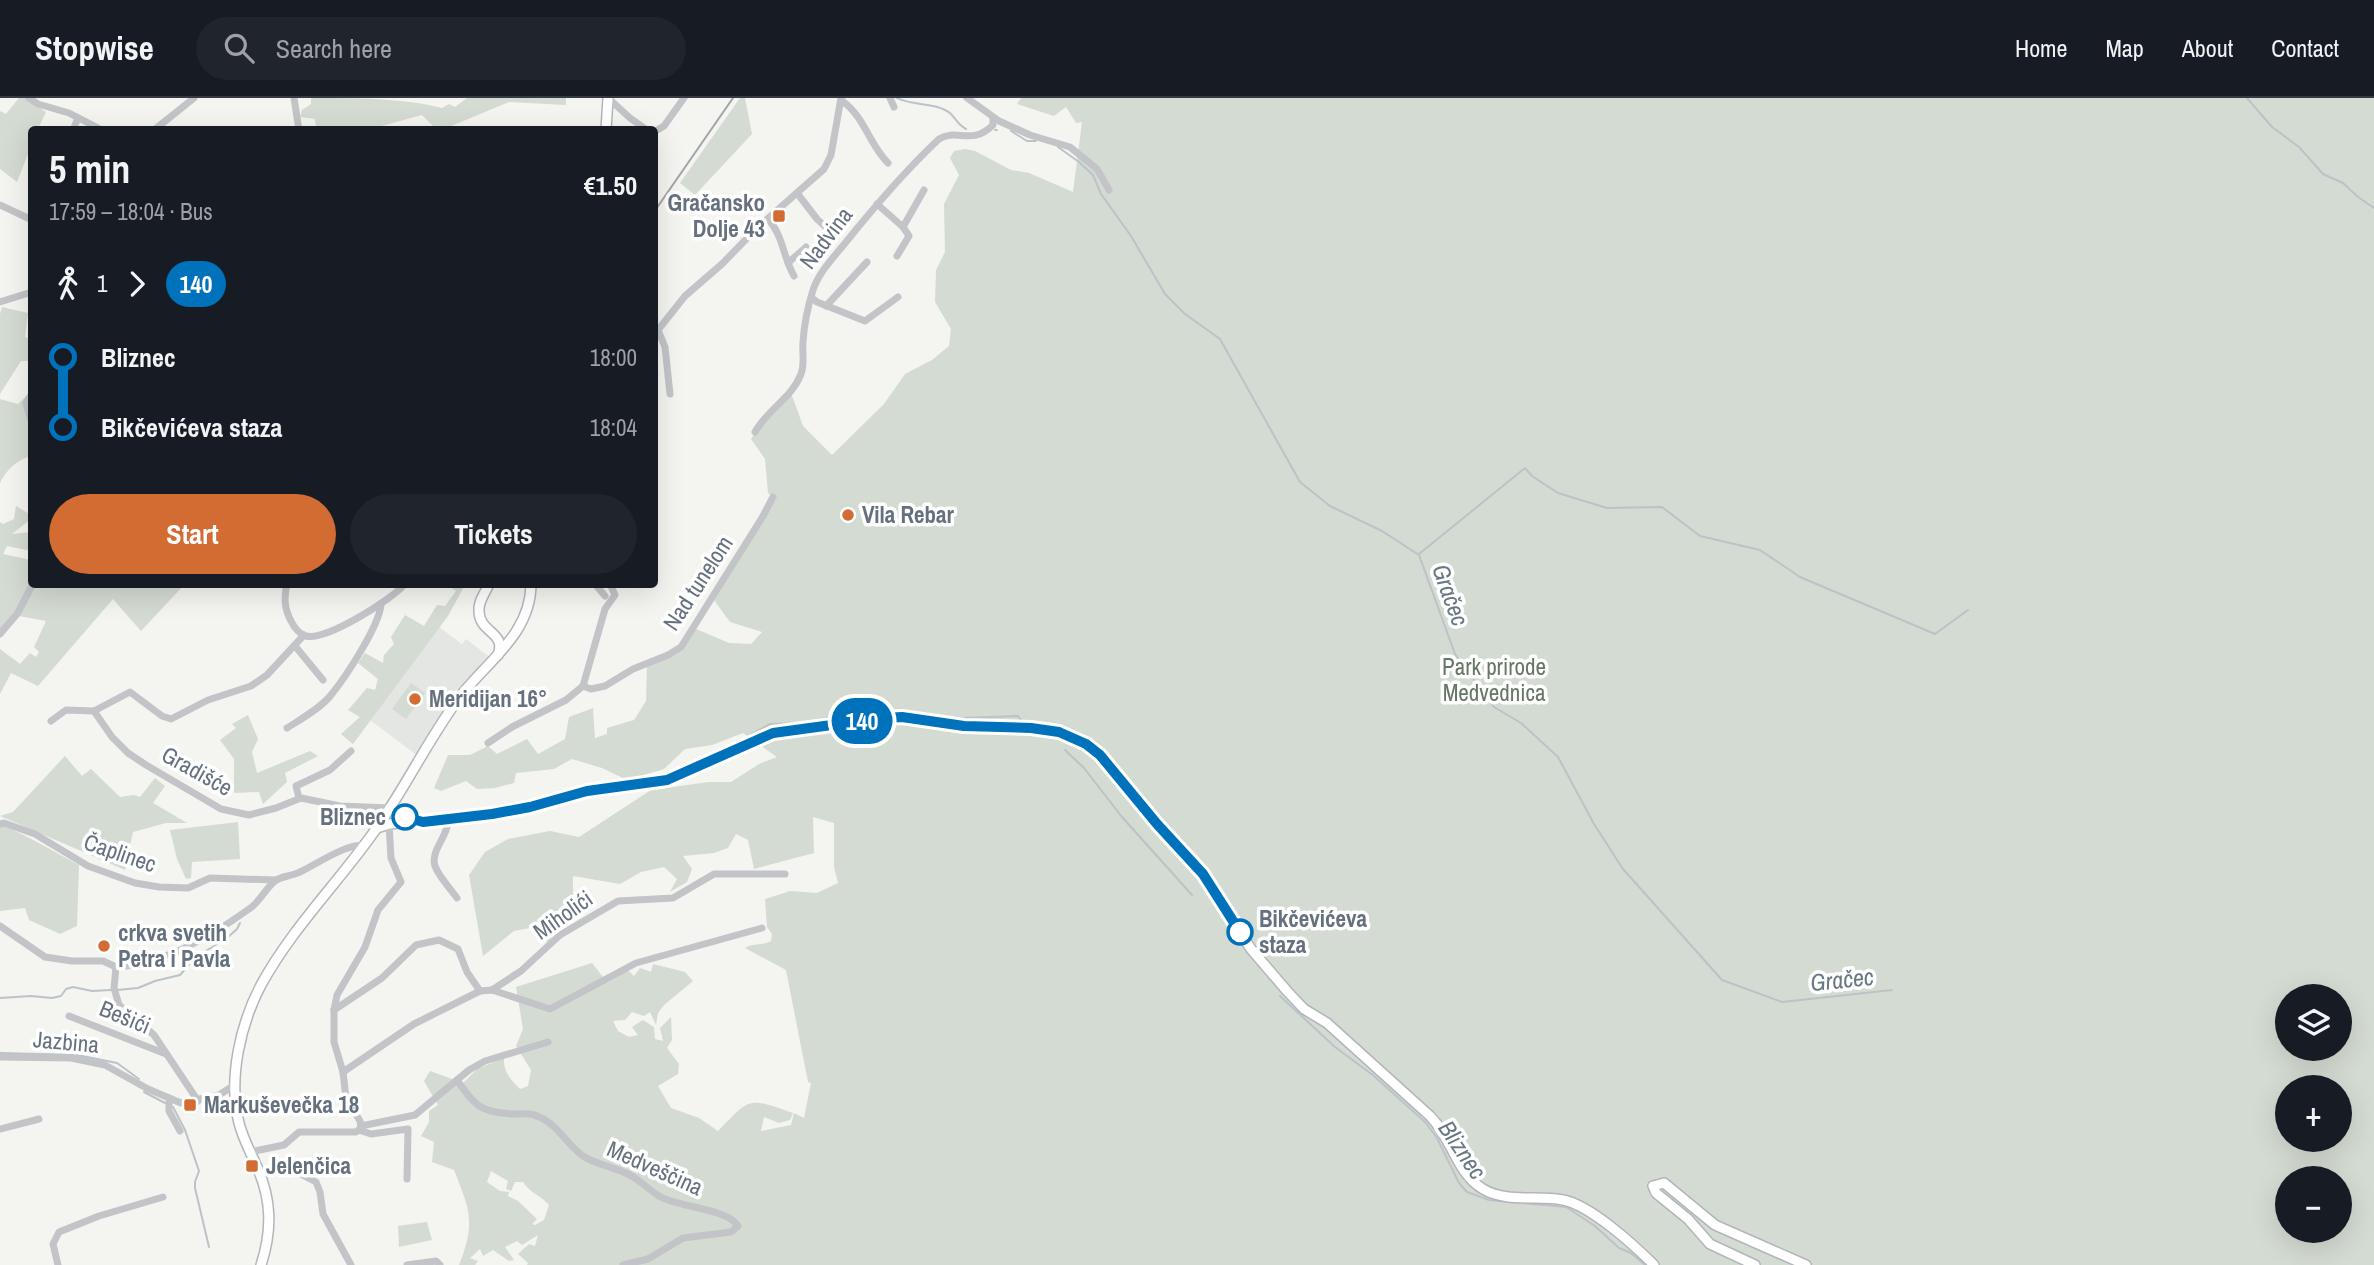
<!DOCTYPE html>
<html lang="en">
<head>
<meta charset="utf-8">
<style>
  body { margin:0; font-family:"Archivo Narrow",sans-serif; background:#20242c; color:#f1f3f6; height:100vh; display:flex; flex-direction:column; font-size:26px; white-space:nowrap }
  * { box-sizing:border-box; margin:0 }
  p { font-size:23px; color:#9ea1a6 }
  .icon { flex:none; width:38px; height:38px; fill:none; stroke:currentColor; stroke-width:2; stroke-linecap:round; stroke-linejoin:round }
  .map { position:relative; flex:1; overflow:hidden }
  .side { position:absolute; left:28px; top:28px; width:630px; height:462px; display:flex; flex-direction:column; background:#171b24; border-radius:7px; box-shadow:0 7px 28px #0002 }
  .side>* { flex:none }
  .badge { padding:0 14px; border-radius:23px; font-size:24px; line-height:46px }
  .tools { position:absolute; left:2275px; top:886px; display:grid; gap:14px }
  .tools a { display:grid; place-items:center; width:77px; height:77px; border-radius:50%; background:#171b24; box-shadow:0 7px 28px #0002; font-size:35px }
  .map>.badge { position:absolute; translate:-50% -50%; box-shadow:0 0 0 4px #fff }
  .legs { display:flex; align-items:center; gap:10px; height:77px; padding:0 21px; font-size:23px }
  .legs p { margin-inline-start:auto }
  .headline { display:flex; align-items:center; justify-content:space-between; height:119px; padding:0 21px }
  h1 { font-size:38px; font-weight:700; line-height:52px }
  .action { display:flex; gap:14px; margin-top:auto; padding:14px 21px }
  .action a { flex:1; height:80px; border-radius:42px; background:#d26c33; color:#fff; font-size:28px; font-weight:700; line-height:80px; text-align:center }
  .action a+a { background:#20242c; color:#f1f3f6 }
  ul { padding:0 21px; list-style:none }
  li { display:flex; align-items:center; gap:24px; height:70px; font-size:26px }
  li i { display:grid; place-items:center; width:10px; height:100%; margin:0 9px; background:currentColor }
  li i::after { content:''; width:18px; height:18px; margin:-9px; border:5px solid; border-radius:50%; background:#171b24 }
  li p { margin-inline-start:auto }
  li:first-child i { background:linear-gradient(#0000 50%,currentColor 0) }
  li:last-child i { background:linear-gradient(currentColor 50%,#0000 0) }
  header { display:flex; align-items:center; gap:42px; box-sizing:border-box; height:98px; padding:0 35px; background:#171b24; border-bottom:2px solid #363941 }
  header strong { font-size:33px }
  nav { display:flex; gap:38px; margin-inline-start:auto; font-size:24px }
  .search { width:490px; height:63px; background:#20242c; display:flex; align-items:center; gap:18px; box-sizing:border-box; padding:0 24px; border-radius:38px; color:#9ea1a6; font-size:26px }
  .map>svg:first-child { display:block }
</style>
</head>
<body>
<header>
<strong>Stopwise</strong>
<div class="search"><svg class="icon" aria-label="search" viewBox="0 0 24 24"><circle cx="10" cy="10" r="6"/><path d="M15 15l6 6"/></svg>Search here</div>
<nav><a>Home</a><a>Map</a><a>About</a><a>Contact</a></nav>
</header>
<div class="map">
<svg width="2374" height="1167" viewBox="0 0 2374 1167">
  <rect width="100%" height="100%" fill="#f4f4f1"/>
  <!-- built -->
  <polygon fill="#e4e6e4" points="439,529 462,546 466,541 492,561 418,658 370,622"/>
  <!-- green -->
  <g fill="#d4dbd2" fill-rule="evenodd">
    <polygon points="19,0 25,0 46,14 38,31 32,32 31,48 17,84 0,71 0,13 6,16"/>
    <path d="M 311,0 C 352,0 404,0 442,10 L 449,6 L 455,9 L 467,0 L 566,0 L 566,7 L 509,4 L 444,31 L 436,31 L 422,17 L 367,32 L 316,31 L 315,21 L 300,19 L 302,12 L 311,6 Z"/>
    <polygon points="740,0 745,0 752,36 695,97 680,85"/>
    <path d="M 1021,0 L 2374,0 L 2374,1167 L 527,1167 L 528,1165 L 518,1156 L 529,1146 L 535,1148 L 538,1137 L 522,1147 L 517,1143 L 505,1149 L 514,1162 L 509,1163 L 493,1152 L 483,1158 L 480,1151 L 470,1160 L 478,1163 L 475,1167 L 459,1167 C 476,1124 470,1113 454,1072 L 432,1064 L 434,1044 L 421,1038 L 429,1024 L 429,1013 L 438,1007 L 424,983 L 430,973 L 463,985 L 477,971 L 504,960 C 503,974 511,982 520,991 L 528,988 L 531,972 L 516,948 L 523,931 L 516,889 L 592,865 L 606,883 L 627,871 L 634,878 L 640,870 L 651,874 L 653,866 L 685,874 L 693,883 L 664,907 L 658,915 L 656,927 L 650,914 L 644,918 L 632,914 L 625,922 L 613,923 L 618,933 L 629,939 L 638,937 L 632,929 L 643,922 L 654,929 L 655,941 L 663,943 L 660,930 L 671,919 L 672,942 L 667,950 L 679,966 L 678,976 L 658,988 L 671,1010 L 699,1020 L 718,1033 C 751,999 747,999 793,1015 L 790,1022 L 779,1025 L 764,1019 L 761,1033 L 791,1027 L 794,1015 L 804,1020 L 811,985 L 808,984 L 786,872 L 745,850 C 754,845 762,848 771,843 L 772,836 L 767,829 L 765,801 L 790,793 L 817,795 L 838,785 L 834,769 L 834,725 L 813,719 L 814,755 L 754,771 L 748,742 L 736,736 L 728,750 L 714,755 L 683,758 L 692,771 L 687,784 L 670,794 L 677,781 L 664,769 L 641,774 L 620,786 L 573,778 L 573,809 L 548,844 L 530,830 L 514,833 L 483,858 L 469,777 L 485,754 L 508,741 L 550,733 L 579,739 L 651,692 L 709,684 L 731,684 L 759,666 L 777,659 L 743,635 L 712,647 L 685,651 L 664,671 L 627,682 L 602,670 L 572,661 L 554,671 L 516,675 L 514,685 L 495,690 L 477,691 L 466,683 L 441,693 L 434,690 L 448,657 L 470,657 L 488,648 L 497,656 L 527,641 L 538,656 L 565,641 L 569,619 L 593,610 L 595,640 L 607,636 L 607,630 L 634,622 L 646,603 L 647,566 L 672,558 L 696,531 L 729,545 L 751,546 L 762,534 L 730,524 L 714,502 L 776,401 L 768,395 L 765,361 L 751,341 L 764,320 L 790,292 L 803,328 L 832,357 L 884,306 L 905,276 L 932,262 L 949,248 L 951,231 L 935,204 L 936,172 L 945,154 L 944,106 L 959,77 L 950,60 L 954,53 L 965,51 L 975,53 L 1011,72 L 1029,75 L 1073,94 L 1082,24 L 1076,25 L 1066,9 L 1054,18 L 1017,6 ZM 2287,898 L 2340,898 L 2340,950 L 2287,950 ZM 2287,989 L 2340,989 L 2340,1041 L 2287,1041 ZM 491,1073 L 508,1083 L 506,1091 L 511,1093 L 515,1084 L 523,1084 C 531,1096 541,1097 549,1107 L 544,1122 L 535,1127 L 532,1126 L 537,1121 L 518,1103 L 508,1098 L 509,1094 L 500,1093 L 487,1084 ZM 2287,1080 L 2340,1080 L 2340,1132 L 2287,1132 Z"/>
    <polygon points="2,209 28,215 25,239 31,241 32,263 21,263 0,296 0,216"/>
    <path d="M 31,293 L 31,358 C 18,361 6,372 0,385 L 0,301 L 18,306 Z"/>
    <polygon points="16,408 31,417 31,425 27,424 12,436 31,434 31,453 7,448 3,456 31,462 32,486 184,487 141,533 113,501 38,588 11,575 0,596 0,551 20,566 30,555 36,559 39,554 34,549 46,523 19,518 17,510 0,535 0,424 3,426 14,421"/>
    <polygon points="447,487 465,487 448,518 353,646 341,636 360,619 348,612 367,590 375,592 378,581 358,565 365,555 383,565 384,557 394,546 391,539 405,517 424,528 437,507 445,508 456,493"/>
    <polygon points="411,585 425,595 406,621 392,611"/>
    <polygon points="248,617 258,641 252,654 257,675 310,653 318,658 285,675 287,684 263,706 259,694 234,695 234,661 220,642 236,630 232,626"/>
    <polygon points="65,658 82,678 91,671 120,699 134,697 140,699 155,680 165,688 153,705 187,725 166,725 133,734 125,772 0,718 13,714"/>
    <polygon points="238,724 240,761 192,764 191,780 186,781 177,761 170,732"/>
    <path d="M 0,726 C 28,738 53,753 79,767 L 77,828 L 60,836 L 29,822 L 25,810 L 0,813 Z"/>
    <polygon points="427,1124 432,1142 399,1149 398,1128"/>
  </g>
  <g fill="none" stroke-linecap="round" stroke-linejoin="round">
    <!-- stream -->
    <g stroke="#bcc3c8" stroke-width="2">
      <path d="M 897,0 C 911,8 938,4 951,16 C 956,21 958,27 966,31"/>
      <polyline points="2247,0 2272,29 2299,49 2323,76 2343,85 2358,99 2374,110"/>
      <polyline points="995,32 997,32"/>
      <polyline points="1011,33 1027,43 1036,43"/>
      <polyline points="1058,49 1079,64 1093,77 1101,96 1131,138 1165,196 1185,216 1220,241 1300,384 1330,408 1382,433 1419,457 1455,556 1494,609 1521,625 1558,659 1594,726 1623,771 1722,882 1782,904 1892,892"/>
      <polyline points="1419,456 1525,370 1532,378 1558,395 1607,410 1662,409 1700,438 1760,452 1800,479 1935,536 1968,512"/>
      <polyline points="924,618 962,620 1018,618 1023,625"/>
      <polyline points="750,637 770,626 806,625 840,616 869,614 894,616"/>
      <polyline points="1065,652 1084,670 1122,719 1192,797"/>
      <polyline points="117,892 138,890 155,883 180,877 196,859 227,840 237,831 240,825"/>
      <polyline points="1280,898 1335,949 1374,978 1426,1025 1437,1040 1459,1085 1467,1094 1489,1102 1566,1109 1595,1128 1619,1150 1631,1155 1645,1167"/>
      <polyline points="0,900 31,898 52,900 61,898 66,891 73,889 92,893 111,892"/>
      <polyline points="0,955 77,957 117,965 139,981"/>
      <polyline points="144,994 165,1005"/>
      <polyline points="173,1009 185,1032 199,1073 195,1084 195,1090 209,1149"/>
    </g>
    <defs>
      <g id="major">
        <polyline points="606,32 608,0"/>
        <path d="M 489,486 C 485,495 478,504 479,513 C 479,535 507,534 498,557"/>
        <polyline points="390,710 413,722"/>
        <path d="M 377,730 L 389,726 L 493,716 L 530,709 L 587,693 L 667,682 L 759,640 L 784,633 L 902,619 L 964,628 L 1031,630 L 1059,634 L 1086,646 L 1111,670 L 1157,727 L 1203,776 L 1251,851 L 1287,893 L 1304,911 L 1327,925 L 1430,1018 C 1452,1040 1456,1075 1483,1091 C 1506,1105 1538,1097 1563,1102 C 1590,1107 1634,1147 1654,1167"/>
        <path d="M 261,1167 C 272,1133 272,1102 257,1069 C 251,1055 243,1041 239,1025 C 228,981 240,927 261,887 C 291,832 335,788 371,738 C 402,696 425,647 456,604 C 483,566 531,538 531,486"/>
        <polyline points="1755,1167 1710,1146 1688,1121 1656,1095 1653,1088 1664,1085 1715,1127 1806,1167"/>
      </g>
    </defs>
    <!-- major casing -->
    <use href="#major" stroke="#b3b6b9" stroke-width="12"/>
    <!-- minor -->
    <g stroke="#c2c4c8" stroke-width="7">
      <polyline points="29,0 38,6 69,15 102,32"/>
      <polyline points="294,0 299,32"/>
      <polyline points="608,0 630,20 647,32"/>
      <polyline points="890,0 894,9"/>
      <polyline points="967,0 999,23 1030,37 1070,49 1097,71 1109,92"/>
      <path d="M 841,2 C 866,20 868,45 888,65"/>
      <polyline points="73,32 78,20"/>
      <polyline points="154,32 194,0"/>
      <polyline points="560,32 596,32"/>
      <polyline points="654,34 664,28 684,0"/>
      <polyline points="797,95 817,121 830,133"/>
      <polyline points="877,106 903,129 924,92"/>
      <polyline points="0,107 32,122"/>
      <path d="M 768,121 C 783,137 783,159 794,178"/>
      <polyline points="897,158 909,138 903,129"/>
      <polyline points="788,165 806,149"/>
      <polyline points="812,200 817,204 865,223 898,199"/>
      <polyline points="0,204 32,194"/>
      <polyline points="826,208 867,164"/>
      <polyline points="658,232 665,249 670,296"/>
      <polyline points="654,237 685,198 722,166 757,130 824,71 831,57 841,0"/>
      <polyline points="32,296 26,305 32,326"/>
      <path d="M 755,334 C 767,312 792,300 801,276 C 805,266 802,255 803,244 C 804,227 808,208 813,192 C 819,174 834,159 846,144 C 875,108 905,73 939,41 C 957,30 972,48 993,27 L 993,20"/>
      <path d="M 287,486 C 284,500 284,510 291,523 C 294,529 299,536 306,538 C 326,543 391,502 405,486"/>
      <polyline points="595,486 605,498"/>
      <polyline points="0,536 17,516 33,486"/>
      <polyline points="295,548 323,582"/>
      <polyline points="583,588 591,591 605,588 633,571 668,557 681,549 763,418 773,399"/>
      <polyline points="583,588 605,511 615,497 610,486"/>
      <polyline points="94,613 112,639 128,655 146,667 221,711 249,717 276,710 301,700 340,708 390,710"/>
      <polyline points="51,623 66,612 94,613 130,594 162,618 171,621 208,602 251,588 267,577 304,537"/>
      <path d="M 287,630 C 301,621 321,610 331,597 C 345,580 380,527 381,506"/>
      <polyline points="488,645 512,629 566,602 583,588"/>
      <polyline points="299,700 296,688 330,672 351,653"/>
      <path d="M 448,721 C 449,738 430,752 435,768 C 439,779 450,790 457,800"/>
      <polyline points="0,726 4,725 35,736 88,768 135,785 159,789 188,790 210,780 275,782"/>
      <polyline points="0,828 45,859 72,863 103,863 116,869"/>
      <polyline points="492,892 521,873 560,837 618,803 673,800 714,776 785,776"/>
      <polyline points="334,912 382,880 416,847 439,842 458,851 467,874 480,893"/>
      <polyline points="69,918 166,956"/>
      <polyline points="0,959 71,960 105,967 148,991 181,1005 219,997 230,990 235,984"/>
      <polyline points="343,974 414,926 480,893 492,892 550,911 636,865 762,830"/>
      <path d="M 457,982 C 475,1008 480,1014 512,1016 C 519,1016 528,1015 534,1017 C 556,1023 566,1046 583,1058 C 597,1067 614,1069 628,1076 C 640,1082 648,1091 659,1098 C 679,1110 727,1110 738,1128 L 731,1134 L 683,1140 L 648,1161 L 623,1167"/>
      <polyline points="169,1002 169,1013 180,1033"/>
      <path d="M 198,1003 L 154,937 L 119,907 L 114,890 L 116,869 C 164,866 210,839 249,811 C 260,804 265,791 275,783 C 281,778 293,778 300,774 C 315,767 349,744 364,748"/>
      <polyline points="361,1028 415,1017 469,972 485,963 548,944"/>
      <polyline points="0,1031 39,1021"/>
      <polyline points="359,1032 371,1036 408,1031 407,1081"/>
      <polyline points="250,1054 284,1047 299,1034 356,1034 361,1030 360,1023 346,1000 343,974 334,944 334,912 337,897 365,849 378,812 401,784 391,760 389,726"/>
      <polyline points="258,1072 293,1072 316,1084 320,1094 323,1116 351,1167"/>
      <polyline points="58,1167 53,1146 59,1134 99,1118 163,1099"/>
      <polyline points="407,1167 436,1163 440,1167"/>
    </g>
    <!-- major -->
    <use href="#major" stroke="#fff" stroke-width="9"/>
    <!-- tram -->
    <polyline stroke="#a1a5aa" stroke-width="2" points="654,114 733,0"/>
  </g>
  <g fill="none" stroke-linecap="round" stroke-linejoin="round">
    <defs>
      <polyline id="line-1" points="405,719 423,724 492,716 530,709 587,693 667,682 773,635 883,620 902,619 964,628 1031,630 1059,634 1086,646 1100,657 1157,726 1203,776 1240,834"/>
    </defs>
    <!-- line-1 casing -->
    <use href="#line-1" stroke="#fff" stroke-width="16"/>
    <!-- line-1 -->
    <use href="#line-1" stroke="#0072bc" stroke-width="10"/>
  </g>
  <!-- markers -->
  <g fill="#d26c33" stroke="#fff" stroke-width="2.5">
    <rect x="772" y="111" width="14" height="14" rx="3.5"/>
    <circle cx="848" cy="417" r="7"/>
    <circle cx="415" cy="601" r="7"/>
    <circle cx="104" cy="848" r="7"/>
    <rect x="183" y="1000" width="14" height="14" rx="3.5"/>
    <rect x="245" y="1061" width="14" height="14" rx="3.5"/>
  </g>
  <g fill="#fff" stroke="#0072bc" stroke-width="3.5">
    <circle cx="405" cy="719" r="12"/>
    <circle cx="1240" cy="834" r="12"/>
  </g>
  <g text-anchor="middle" stroke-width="7" stroke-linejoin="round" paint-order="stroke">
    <!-- poi labels -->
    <g font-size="23" font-weight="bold" fill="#66717f" stroke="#fff" text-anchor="start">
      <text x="765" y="113" text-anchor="end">Gračansko<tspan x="765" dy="26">Dolje 43</tspan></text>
      <text x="862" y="425">Vila Rebar</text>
      <text x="429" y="609">Meridijan 16°</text>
      <text x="118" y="843">crkva svetih<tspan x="118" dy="26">Petra i Pavla</tspan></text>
      <text x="204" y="1015">Markuševečka 18</text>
      <text x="266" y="1076">Jelenčica</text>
    </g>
    <!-- street labels -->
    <g font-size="23" fill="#66717f" stroke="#fff">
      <text transform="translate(826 140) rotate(-53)" y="8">Nadvina</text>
      <text transform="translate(698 485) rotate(-57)" y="8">Nad tunelom</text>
      <text transform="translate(197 673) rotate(29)" y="8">Gradišće</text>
      <text transform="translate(120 755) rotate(19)" y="8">Čaplinec</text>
      <text transform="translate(563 817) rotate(-35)" y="8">Miholići</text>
      <text transform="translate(125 919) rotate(22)" y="8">Bešići</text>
      <text transform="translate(66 944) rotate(5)" y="8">Jazbina</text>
      <text transform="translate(655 1070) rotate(24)" y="8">Medveščina</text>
    </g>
    <!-- park labels -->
    <g font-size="23" fill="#657764" stroke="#fff">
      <text x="1494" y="577">Park prirode<tspan x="1494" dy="26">Medvednica</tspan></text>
    </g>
    <!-- stop labels -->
    <g font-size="23" font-weight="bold" fill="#66717f" stroke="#fff" text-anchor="end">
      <text x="386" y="727">Bliznec</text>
      <text x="1259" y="829" text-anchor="start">Bikčevićeva<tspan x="1259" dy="26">staza</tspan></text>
    </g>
    <!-- water labels -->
    <g font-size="24" font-style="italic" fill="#677883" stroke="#fff">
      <text transform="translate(1450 497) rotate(70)" y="8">Gračec</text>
      <text transform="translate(1842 882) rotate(-6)" y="8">Gračec</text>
      <text transform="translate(1462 1052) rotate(56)" y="8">Bliznec</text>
    </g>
  </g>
</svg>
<div class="tools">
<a><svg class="icon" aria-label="layers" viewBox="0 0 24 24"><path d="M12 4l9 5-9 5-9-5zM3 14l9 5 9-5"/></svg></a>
<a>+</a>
<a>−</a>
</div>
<b class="badge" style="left:862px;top:623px;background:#0072bc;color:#fff">140</b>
<section class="side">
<div class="headline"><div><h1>5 min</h1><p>17:59 – 18:04 · Bus</p></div><b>€1.50</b></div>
<div class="legs"><svg class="icon" aria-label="walk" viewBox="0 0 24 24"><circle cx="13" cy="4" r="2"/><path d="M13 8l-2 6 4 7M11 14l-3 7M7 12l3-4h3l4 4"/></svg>1<svg class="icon" aria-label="forward" viewBox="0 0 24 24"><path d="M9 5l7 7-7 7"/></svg><b class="badge" style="background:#0072bc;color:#fff">140</b></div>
<ul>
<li><i style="color:#0072bc"></i><b>Bliznec</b><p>18:00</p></li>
<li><i style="color:#0072bc"></i><b>Bikčevićeva staza</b><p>18:04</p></li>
</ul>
<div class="action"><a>Start</a><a>Tickets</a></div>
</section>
</div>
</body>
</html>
